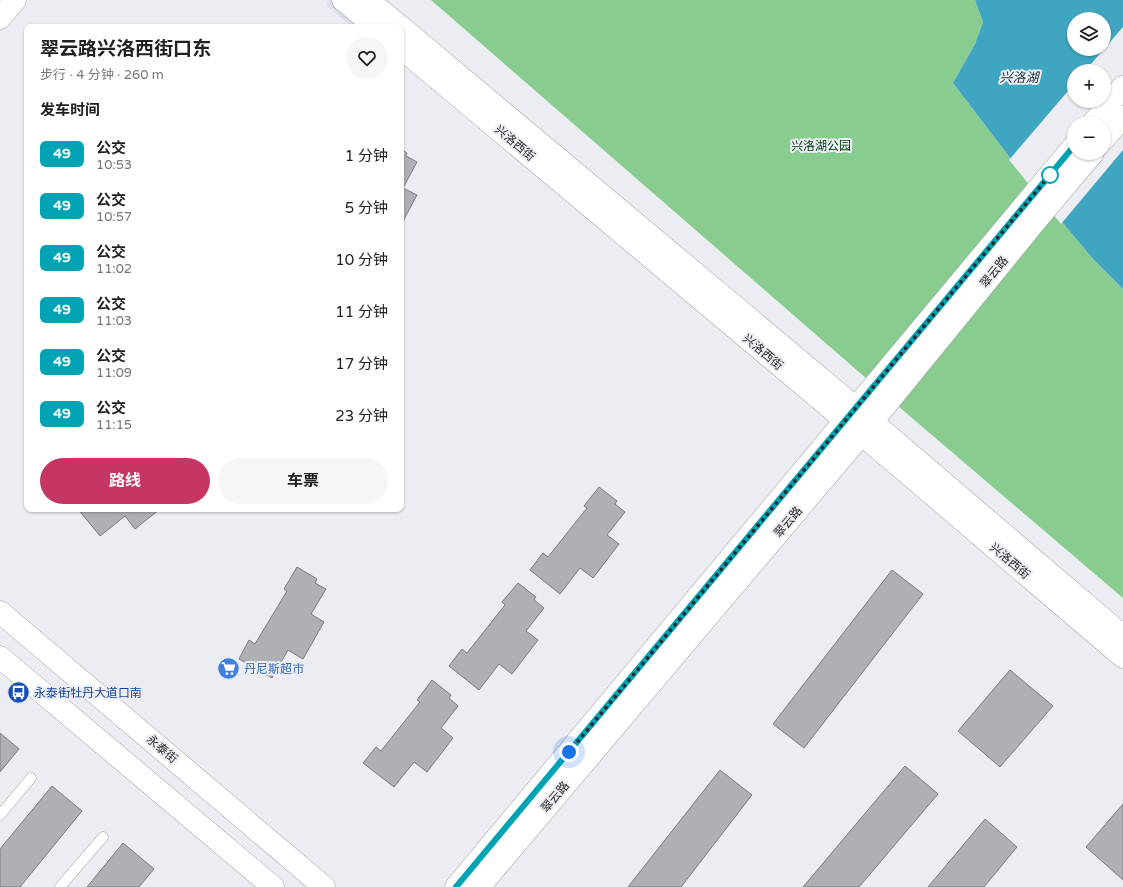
<!DOCTYPE html>
<html lang="zh">
<head>
<meta charset="utf-8">
<style>
  body { margin:0; font-family:"Varela Round","Noto Sans SC",sans-serif; background:#f6f6f6; color:#202124; height:100vh; display:flex; flex-direction:column; font-size:15px; white-space:nowrap }
  * { box-sizing:border-box; margin:0 }
  p { font-size:13px; color:#757577 }
  .icon { flex:none; width:22px; height:22px; fill:none; stroke:currentColor; stroke-width:2; stroke-linecap:round; stroke-linejoin:round }
  .map { position:relative; flex:1; overflow:hidden }
  .drawer { position:absolute; left:24px; top:24px; width:380px; height:488px; display:flex; flex-direction:column; background:#fff; border-radius:8px; box-shadow:0 1px 3px #0004 }
  .drawer>* { flex:none }
  .badge { padding:0 8px; border-radius:6px; font-size:14px; line-height:26px }
  .tools { position:absolute; left:1067px; top:12px; display:grid; gap:8px }
  .tools a { display:grid; place-items:center; width:44px; height:44px; border-radius:50%; background:#fff; box-shadow:0 1px 3px #0004; font-size:20px }
  .you { position:absolute; width:20px; height:20px; margin:-10px; border:3px solid #fff; border-radius:50%; background:#1a73e8; box-shadow:0 0 0 6px #1a73e833 }
  .map>.badge { position:absolute; translate:-50% -50%; box-shadow:0 0 0 2px #fff }
  h2 { padding:0 16px; font-size:15px; line-height:36px }
  .round { display:grid; place-items:center; flex:none; width:42px; height:42px; border-radius:21px; background:#f6f6f6 }
  .summary { display:flex; align-items:center; justify-content:space-between; height:68px; padding:0 16px }
  h1 { font-size:19px; font-weight:700; line-height:30px }
  .primary-button { display:flex; gap:8px; margin-top:auto; padding:8px 16px }
  .primary-button a { flex:1; height:46px; border-radius:24px; background:#c53762; color:#fff; font-size:16px; font-weight:700; line-height:46px; text-align:center }
  .primary-button a+a { background:#f6f6f6; color:#202124 }
  ul { padding:0; list-style:none }
  li { display:flex; align-items:center; gap:12px; height:52px; padding:0 16px }
  li div { flex:1 }
  li b { display:block; font-size:15px }
  li em { font-style:normal }
  li .badge { min-width:44px; font-weight:700; text-align:center }
  .map>svg:first-child { display:block }
</style>
</head>
<body>
<div class="map">
<svg width="1123" height="887" viewBox="0 0 1123 887">
  <rect width="100%" height="100%" fill="#ebedf2"/>
  <!-- built -->
  <polygon fill="#dcdfec" points="329,0 386,0 364,27 352,27 326,5 329,1"/>
  <!-- green -->
  <polygon fill="#89cc90" points="431,0 975,0 983,22 975,44 953,83 1011,159 1062,222 1093,259 1123,289 1123,598 905,412"/>
  <!-- water -->
  <path fill="#40a5c0" fill-rule="evenodd" d="M 975,0 L 1123,0 L 1123,289 L 1093,259 L 1062,222 L 1011,159 L 953,83 L 975,44 L 983,22 ZM 1074,19 L 1104,19 L 1104,49 L 1074,49 ZM 1074,71 L 1104,71 L 1104,101 L 1074,101 ZM 1074,123 L 1104,123 L 1104,153 L 1074,153 Z"/>
  <!-- pier -->
  <path fill="#ebedf2" fill-rule="evenodd" d="M 1123,27 L 1123,150 L 1061,224 L 1009,160 L 1074,84 L 1074,101 L 1104,101 L 1104,71 L 1085,71 ZM 1074,123 L 1104,123 L 1104,153 L 1074,153 Z"/>
  <!-- building -->
  <g fill="#afb0b5" stroke="#7a7c80">
    <polygon points="401,149 407,153 406,156 417,162 403,188 417,195 401,225"/>
    <polygon points="599,487 617,501 615,504 625,512 607,535 619,544 593,578 580,568 560,594 530,570 543,553 548,557 587,508 584,506"/>
    <polygon points="78,509 160,509 135,529 125,516 100,536"/>
    <polygon points="297,567 317,579 315,583 326,589 311,614 324,622 303,659 288,650 272,678 239,659 249,640 255,644 287,591 284,589"/>
    <polygon points="892,570 923,594 804,748 773,724"/>
    <polygon points="518,583 536,597 534,600 544,608 526,631 538,640 512,674 499,664 479,690 449,666 462,649 467,653 505,605 502,602"/>
    <polygon points="1010,670 1053,706 1000,767 958,731"/>
    <polygon points="432,680 451,695 449,698 458,706 441,728 453,738 427,772 414,762 394,787 363,763 376,747 381,751 420,702 417,700"/>
    <polygon points="0,733 19,749 0,772"/>
    <polygon points="905,766 938,794 859,887 803,887"/>
    <polygon points="720,770 752,795 681,887 628,887"/>
    <polygon points="52,786 82,811 20,887 0,887 0,849"/>
    <polygon points="1123,804 1123,880 1086,847"/>
    <polygon points="985,819 1017,847 984,887 928,887"/>
    <polygon points="123,843 154,869 139,887 87,887"/>
  </g>
  <g fill="none" stroke-linecap="round" stroke-linejoin="round">
    <defs>
      <g id="lane">
        <polyline points="0,815 31,778"/>
        <polyline points="60,887 103,837"/>
      </g>
      <g id="secondary">
        <polyline points="343,0 376,27"/>
        <polyline points="368,0 401,27"/>
        <polyline points="0,18 15,0"/>
        <polyline points="401,27 856,408 1123,636"/>
        <polyline points="401,48 845,420 1123,657"/>
        <polyline points="1093,123 1123,87"/>
        <polyline points="1104,139 1123,117"/>
        <polyline points="0,612 324,887"/>
        <polyline points="0,657 273,887"/>
        <polyline points="456,887 1074,146"/>
        <polyline points="479,887 872,422 1033,224 1093,153"/>
      </g>
    </defs>
    <!-- lane casing -->
    <use href="#lane" stroke="#9e9fa4" stroke-width="11"/>
    <!-- secondary casing -->
    <use href="#secondary" stroke="#9e9fa4" stroke-width="23"/>
    <!-- lane -->
    <use href="#lane" stroke="#fff" stroke-width="10"/>
    <!-- secondary -->
    <use href="#secondary" stroke="#fff" stroke-width="22"/>
  </g>
  <g fill="none" stroke-linecap="round" stroke-linejoin="round">
    <defs>
      <polyline id="line" points="456,887 1074,146"/>
    </defs>
    <!-- line casing -->
    <use href="#line" stroke="#fff" stroke-width="9"/>
    <!-- line -->
    <use href="#line" stroke="#00a3b4" stroke-width="6"/>
    <!-- walk -->
    <polyline stroke="#2c2c2e" stroke-width="4" stroke-dasharray="0 7.2" points="569,752 1050,175"/>
  </g>
  <!-- icons -->
  <defs>
    <symbol id="supermarket-disc" viewBox="-11 -11 22 22"><circle r="9.5" fill="#3f7fe0" stroke="#ebedf2"/><path d="M-6-5.5h2.5l.6 2H6L4.5 2H-2.5L-4.4-4H-6ZM-1.5 3.2a1.3 1.3 0 1 0 .1 0ZM3 3.2a1.3 1.3 0 1 0 .1 0Z" fill="#fff"/></symbol>
    <symbol id="bus-disc" viewBox="-11 -11 22 22"><circle r="9.5" fill="#1a4fb4" stroke="#ebedf2"/><path d="M-5-6H5V4H4V6H2V4H-2V6H-4V4H-5ZM-3.5-4V0h7V-4ZM-3.5 1.2v1.5H-2V1.2ZM2 1.2v1.5H3.5V1.2Z" fill="#fff"/></symbol>
  </defs>
  <g fill-rule="evenodd">
    <use href="#supermarket-disc" x="216" y="656" width="25" height="25"/>
    <use href="#bus-disc" x="6" y="680" width="25" height="25"/>
  </g>
  <!-- markers -->
  <circle fill="#fff" stroke="#00a3b4" stroke-width="2" cx="1050" cy="175" r="8"/>
  <g text-anchor="middle" stroke-width="4" stroke-linejoin="round" paint-order="stroke">
    <!-- street labels -->
    <g font-size="12" fill="#2c2c2e" stroke="#ebedf2">
      <text transform="translate(515 143) rotate(40)" y="4">兴洛西街</text>
      <text transform="translate(994 272) rotate(-51)" y="4">翠云路</text>
      <text transform="translate(763 352) rotate(40)" y="4">兴洛西街</text>
      <text transform="translate(788 522) rotate(-50)" y="4">翠云路</text>
      <text transform="translate(1010 561) rotate(40)" y="4">兴洛西街</text>
      <text transform="translate(162 749) rotate(40)" y="4">永泰街</text>
      <text transform="translate(555 797) rotate(-50)" y="4">翠云路</text>
    </g>
    <!-- park labels -->
    <g font-size="12" fill="#064115" stroke="#ebedf2">
      <text x="821" y="150">兴洛湖公园</text>
    </g>
    <!-- shop labels -->
    <g font-size="12" fill="#366cbe" stroke="#ebedf2" text-anchor="start">
      <text x="244" y="673">丹尼斯超市</text>
    </g>
    <!-- transit labels -->
    <g font-size="12" fill="#164399" stroke="#ebedf2" text-anchor="start">
      <text x="34" y="697">永泰街牡丹大道口南</text>
    </g>
    <!-- water labels -->
    <g font-size="13" font-style="italic" fill="#1e353c" stroke="#ebedf2">
      <text x="1019" y="82">兴洛湖</text>
    </g>
  </g>
</svg>
<div class="tools">
<a><svg class="icon" aria-label="layers" viewBox="0 0 24 24"><path d="M12 4l9 5-9 5-9-5zM3 14l9 5 9-5"/></svg></a>
<a>+</a>
<a>−</a>
</div>
<div class="you" style="left:569px;top:752px"></div>
<section class="drawer">
<div class="summary"><div><h1>翠云路兴洛西街口东</h1><p>步行 · 4 分钟 · 260 m</p></div><a class="round"><svg class="icon" aria-label="heart" viewBox="0 0 24 24"><path d="M12 20l-8-8c-3-5 5-10 8-4 3-6 11-1 8 4z"/></svg></a></div>
<h2>发车时间</h2>
<ul>
<li><span class="badge" style="background:#00a3b4;color:#fff">49</span><div><b>公交</b><p>10:53</p></div><em>1 分钟</em></li>
<li><span class="badge" style="background:#00a3b4;color:#fff">49</span><div><b>公交</b><p>10:57</p></div><em>5 分钟</em></li>
<li><span class="badge" style="background:#00a3b4;color:#fff">49</span><div><b>公交</b><p>11:02</p></div><em>10 分钟</em></li>
<li><span class="badge" style="background:#00a3b4;color:#fff">49</span><div><b>公交</b><p>11:03</p></div><em>11 分钟</em></li>
<li><span class="badge" style="background:#00a3b4;color:#fff">49</span><div><b>公交</b><p>11:09</p></div><em>17 分钟</em></li>
<li><span class="badge" style="background:#00a3b4;color:#fff">49</span><div><b>公交</b><p>11:15</p></div><em>23 分钟</em></li>
</ul>
<div class="primary-button"><a>路线</a><a>车票</a></div>
</section>
</div>
</body>
</html>
